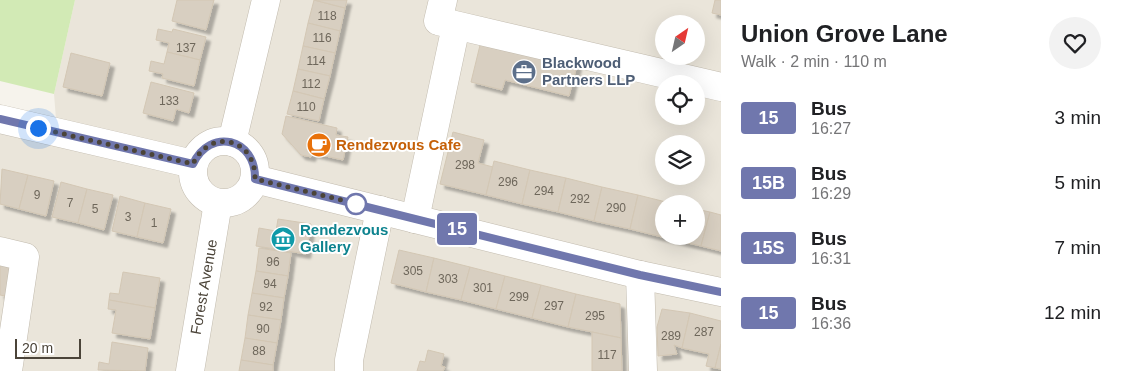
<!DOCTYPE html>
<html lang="en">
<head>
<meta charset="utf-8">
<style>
  body { margin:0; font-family:Helvetica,sans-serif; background:#f2f2f2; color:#202124; height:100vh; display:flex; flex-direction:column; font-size:19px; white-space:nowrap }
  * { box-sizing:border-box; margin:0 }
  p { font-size:16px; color:#757577 }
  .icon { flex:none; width:28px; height:28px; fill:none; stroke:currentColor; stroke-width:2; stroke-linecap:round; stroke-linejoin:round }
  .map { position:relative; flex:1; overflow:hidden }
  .details { display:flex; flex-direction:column; background:#fff; width:400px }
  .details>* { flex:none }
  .badge { padding:0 10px; border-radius:4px; font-size:18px; line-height:32px }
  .needle { width:32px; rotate:34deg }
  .buttons { position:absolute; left:655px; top:15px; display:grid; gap:10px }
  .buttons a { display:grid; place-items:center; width:50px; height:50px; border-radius:50%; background:#fff; box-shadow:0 5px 20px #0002; font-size:25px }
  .scale { position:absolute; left:15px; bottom:12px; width:66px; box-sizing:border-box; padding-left:5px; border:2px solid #4b4439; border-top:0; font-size:14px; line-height:18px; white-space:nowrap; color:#4b4439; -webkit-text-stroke:4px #fff; paint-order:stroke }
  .you { position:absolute; width:25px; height:25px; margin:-12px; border:4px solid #fff; border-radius:50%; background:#1a73e8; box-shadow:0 0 0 8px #1a73e833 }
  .map>.badge { position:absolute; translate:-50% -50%; box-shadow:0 0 0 2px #fff }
  .round { display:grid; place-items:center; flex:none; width:52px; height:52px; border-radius:26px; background:#f2f2f2 }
  .head { display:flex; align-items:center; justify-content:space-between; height:85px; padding:0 20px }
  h1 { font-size:24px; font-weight:800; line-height:38px }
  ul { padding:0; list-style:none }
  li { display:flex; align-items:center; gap:15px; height:65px; padding:0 20px }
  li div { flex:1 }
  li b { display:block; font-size:19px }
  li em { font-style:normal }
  li .badge { min-width:55px; font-weight:700; text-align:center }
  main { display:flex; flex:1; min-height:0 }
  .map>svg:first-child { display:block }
</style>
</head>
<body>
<main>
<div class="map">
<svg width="721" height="371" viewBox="0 0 721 371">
  <defs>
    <filter id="shadow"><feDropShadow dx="4.5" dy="4.5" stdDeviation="1" flood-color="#0004"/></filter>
  </defs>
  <rect width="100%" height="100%" fill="#f6f3ec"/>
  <!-- residential -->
  <path fill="#eae5da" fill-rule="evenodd" d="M 75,0 L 721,0 L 721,371 L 0,371 L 0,119 L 57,132 L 54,94 ZM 664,24 L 696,24 L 696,56 L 664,56 ZM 664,84 L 696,84 L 696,116 L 664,116 ZM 664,144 L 696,144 L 696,176 L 664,176 ZM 664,204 L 696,204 L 696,236 L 664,236 Z"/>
  <!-- green -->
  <polygon fill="#d2eab5" points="0,0 75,0 54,94 0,81"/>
  <!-- building -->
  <g fill="#d8cfc1" stroke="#d3c7b4" filter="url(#shadow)">
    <polygon points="177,0 214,0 206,30 172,21"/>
    <polygon points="314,0 345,8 340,31 308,23"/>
    <polygon points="314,0 347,0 345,8"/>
    <polygon points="715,0 721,0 721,15 712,13"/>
    <polygon points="308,23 340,31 335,53 303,46"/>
    <polygon points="158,29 172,32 173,29 206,37 200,60 167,52 169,43 156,40"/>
    <polygon points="481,41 577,65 569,96 505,80 502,90 471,82"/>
    <polygon points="303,46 335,53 330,76 298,69"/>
    <polygon points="167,52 200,60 194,86 162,78 163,74 149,71 151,61 164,64"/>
    <polygon points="71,53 110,63 102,96 63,87"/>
    <polygon points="298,69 330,76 324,99 293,91"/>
    <polygon points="151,82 194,93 189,113 176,109 173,121 143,113"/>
    <polygon points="293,91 324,99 319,121 287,114"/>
    <polygon points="286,116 337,128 336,135 348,137 343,160 312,153 311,157 301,155 282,134"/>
    <polygon points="453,132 484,140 478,163 493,167 486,195 440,184"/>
    <polygon points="494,161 530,170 522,204 486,195"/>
    <polygon points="2,169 28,175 19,209 0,204"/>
    <polygon points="530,170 566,178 558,212 522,204"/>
    <polygon points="28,175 54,181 46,216 19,209"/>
    <polygon points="566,178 602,187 594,221 558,212"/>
    <polygon points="61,182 87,189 78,223 52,217"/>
    <polygon points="602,187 638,195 630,229 594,221"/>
    <polygon points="87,189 113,195 104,230 78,223"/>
    <polygon points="638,195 674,204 664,204 664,236 666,238 630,229"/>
    <polygon points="120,196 145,203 137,237 112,231"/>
    <polygon points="145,203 171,209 163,243 137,237"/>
    <polygon points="696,209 710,212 701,246 666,238 696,236"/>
    <polygon points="710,212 721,215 721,251 701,246"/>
    <polygon points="278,219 311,224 306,254 256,246 259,228 276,231"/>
    <polygon points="259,248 291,253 288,276 256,271"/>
    <polygon points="399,250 434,258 426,292 391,283"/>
    <polygon points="434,258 470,267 461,300 426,292"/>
    <polygon points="0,261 13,265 5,296 0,295"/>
    <polygon points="470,267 505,276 496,309 461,300"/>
    <polygon points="256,271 288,276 284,298 252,293"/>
    <polygon points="123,272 160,278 155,308 109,300 110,293 119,294"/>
    <polygon points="505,276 541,285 532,318 496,309"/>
    <polygon points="541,285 576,294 568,327 532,318"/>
    <polygon points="252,293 284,298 281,320 248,315"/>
    <polygon points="576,294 620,304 621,338 568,327"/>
    <polygon points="109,300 155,308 150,339 112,333 116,310 108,309"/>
    <polygon points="662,309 690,313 682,348 674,345 677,354 658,356 657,327"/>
    <polygon points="690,313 721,321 721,344 715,368 706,366 709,354 682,348"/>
    <polygon points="248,315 281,320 277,343 245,338"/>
    <polygon points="592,332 621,338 622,371 592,371"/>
    <polygon points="245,338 277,343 273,365 241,360"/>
    <polygon points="112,342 148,348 145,371 98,370 99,362 109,364"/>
    <polygon points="721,344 721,369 715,368"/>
    <polygon points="428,350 444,354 441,366 445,367 443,371 417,371 420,361 425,362"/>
    <polygon points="241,360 273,365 273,371 239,371"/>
  </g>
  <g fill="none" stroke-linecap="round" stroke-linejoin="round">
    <defs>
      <g id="minor">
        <polyline points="443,0 438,21 721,87"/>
        <polyline points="0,119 193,164"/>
        <circle cx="224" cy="172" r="31"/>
        <polyline points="232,142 266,0"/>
        <polyline points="255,179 640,275 721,292"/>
        <polyline points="415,219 456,26"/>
        <polyline points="0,251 25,257 8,371"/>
        <polyline points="640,275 643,371"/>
        <polyline points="190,371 218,203"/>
        <polyline points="349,371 349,360 380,210"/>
      </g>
    </defs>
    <!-- minor casing -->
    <use href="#minor" stroke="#c2bbae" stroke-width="29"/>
    <!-- minor -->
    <use href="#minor" stroke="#fff" stroke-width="28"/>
  </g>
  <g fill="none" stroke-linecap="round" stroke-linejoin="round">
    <defs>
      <path id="line" d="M 0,119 L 193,164 C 210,127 256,138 255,179 L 640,275 L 721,292"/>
    </defs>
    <!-- line casing -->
    <use href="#line" stroke="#fff" stroke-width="11"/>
    <!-- line -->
    <use href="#line" stroke="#7077ad" stroke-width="8"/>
    <!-- walk -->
    <path stroke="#4b4439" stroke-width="5" stroke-dasharray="0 9" d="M 38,128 L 193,164 C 210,127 256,138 255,179 L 362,205 L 356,204"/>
  </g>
  <!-- icons -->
  <defs>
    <symbol id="office-disc" viewBox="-11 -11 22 22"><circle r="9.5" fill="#5c6f8a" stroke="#fff"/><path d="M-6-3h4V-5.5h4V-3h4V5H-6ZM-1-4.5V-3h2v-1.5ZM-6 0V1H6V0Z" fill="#fff"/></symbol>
    <symbol id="cafe-disc" viewBox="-11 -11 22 22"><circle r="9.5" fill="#e8710a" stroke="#fff"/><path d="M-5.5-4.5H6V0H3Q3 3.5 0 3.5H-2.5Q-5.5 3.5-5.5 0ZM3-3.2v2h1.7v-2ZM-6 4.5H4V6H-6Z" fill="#fff"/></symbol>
    <symbol id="museum-disc" viewBox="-11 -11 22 22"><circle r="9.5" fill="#0f9aa8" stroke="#fff"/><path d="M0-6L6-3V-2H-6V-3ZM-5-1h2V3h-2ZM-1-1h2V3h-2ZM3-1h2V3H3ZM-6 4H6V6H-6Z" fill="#fff"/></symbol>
  </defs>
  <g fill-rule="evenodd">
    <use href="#office-disc" x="510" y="58" width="28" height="28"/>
    <use href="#cafe-disc" x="305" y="131" width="28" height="28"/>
    <use href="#museum-disc" x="269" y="225" width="28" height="28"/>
  </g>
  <!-- markers -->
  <circle fill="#fff" stroke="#7077ad" stroke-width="2.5" cx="356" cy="204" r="10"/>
  <g text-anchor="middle" stroke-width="4" stroke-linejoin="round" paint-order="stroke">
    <!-- number labels -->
    <g font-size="12" fill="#6e675b">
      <text x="327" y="20">118</text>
      <text x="322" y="42">116</text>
      <text x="186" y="52">137</text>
      <text x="316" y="65">114</text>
      <text x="311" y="88">112</text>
      <text x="169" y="105">133</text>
      <text x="306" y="111">110</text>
      <text x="465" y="169">298</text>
      <text x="508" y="186">296</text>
      <text x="544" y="195">294</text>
      <text x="37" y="199">9</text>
      <text x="580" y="203">292</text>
      <text x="70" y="207">7</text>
      <text x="616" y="212">290</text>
      <text x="95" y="213">5</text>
      <text x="128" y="221">3</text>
      <text x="154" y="227">1</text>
      <text x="273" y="266">96</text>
      <text x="413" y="275">305</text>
      <text x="448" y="283">303</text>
      <text x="270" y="288">94</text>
      <text x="483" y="292">301</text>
      <text x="519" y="301">299</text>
      <text x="554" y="310">297</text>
      <text x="266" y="311">92</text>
      <text x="595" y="320">295</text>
      <text x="263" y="333">90</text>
      <text x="704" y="336">287</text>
      <text x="671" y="340">289</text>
      <text x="259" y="355">88</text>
      <text x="607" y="359">117</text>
    </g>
    <!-- service labels -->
    <g font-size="15" font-weight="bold" fill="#4e5e75" stroke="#fff" text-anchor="start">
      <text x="542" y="68">Blackwood<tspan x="542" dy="17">Partners LLP</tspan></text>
    </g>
    <!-- food labels -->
    <g font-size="15" font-weight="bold" fill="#c56008" stroke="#fff" text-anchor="start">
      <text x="336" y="150">Rendezvous Cafe</text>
    </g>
    <!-- culture labels -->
    <g font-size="15" font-weight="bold" fill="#0d838f" stroke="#fff" text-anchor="start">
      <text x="300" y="235">Rendezvous<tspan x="300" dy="17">Gallery</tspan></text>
    </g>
    <!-- street labels -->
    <g font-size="15" fill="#4b4439" stroke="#fff">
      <text transform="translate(204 287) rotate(-80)" y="5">Forest Avenue</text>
    </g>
  </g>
</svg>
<div class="buttons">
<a><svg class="needle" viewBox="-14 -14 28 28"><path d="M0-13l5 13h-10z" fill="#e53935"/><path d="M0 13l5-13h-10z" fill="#757577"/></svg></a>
<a><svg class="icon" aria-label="locate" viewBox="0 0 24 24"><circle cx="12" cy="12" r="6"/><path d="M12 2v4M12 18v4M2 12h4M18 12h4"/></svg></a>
<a><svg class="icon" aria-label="layers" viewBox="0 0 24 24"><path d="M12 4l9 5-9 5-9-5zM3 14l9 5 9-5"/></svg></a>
<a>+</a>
</div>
<div class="scale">20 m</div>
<div class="you" style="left:38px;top:128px"></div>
<b class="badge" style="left:457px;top:229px;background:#7077ad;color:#fff">15</b>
</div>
<section class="details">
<div class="head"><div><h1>Union Grove Lane</h1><p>Walk · 2 min · 110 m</p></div><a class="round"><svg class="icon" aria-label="heart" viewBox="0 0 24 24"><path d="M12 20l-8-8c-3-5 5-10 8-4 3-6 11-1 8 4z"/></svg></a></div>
<ul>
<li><span class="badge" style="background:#7077ad;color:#fff">15</span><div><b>Bus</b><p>16:27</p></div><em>3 min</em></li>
<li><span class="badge" style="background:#7077ad;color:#fff">15B</span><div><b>Bus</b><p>16:29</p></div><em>5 min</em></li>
<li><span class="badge" style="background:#7077ad;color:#fff">15S</span><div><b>Bus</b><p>16:31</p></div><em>7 min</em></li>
<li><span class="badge" style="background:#7077ad;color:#fff">15</span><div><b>Bus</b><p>16:36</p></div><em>12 min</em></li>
</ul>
</section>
</main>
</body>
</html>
